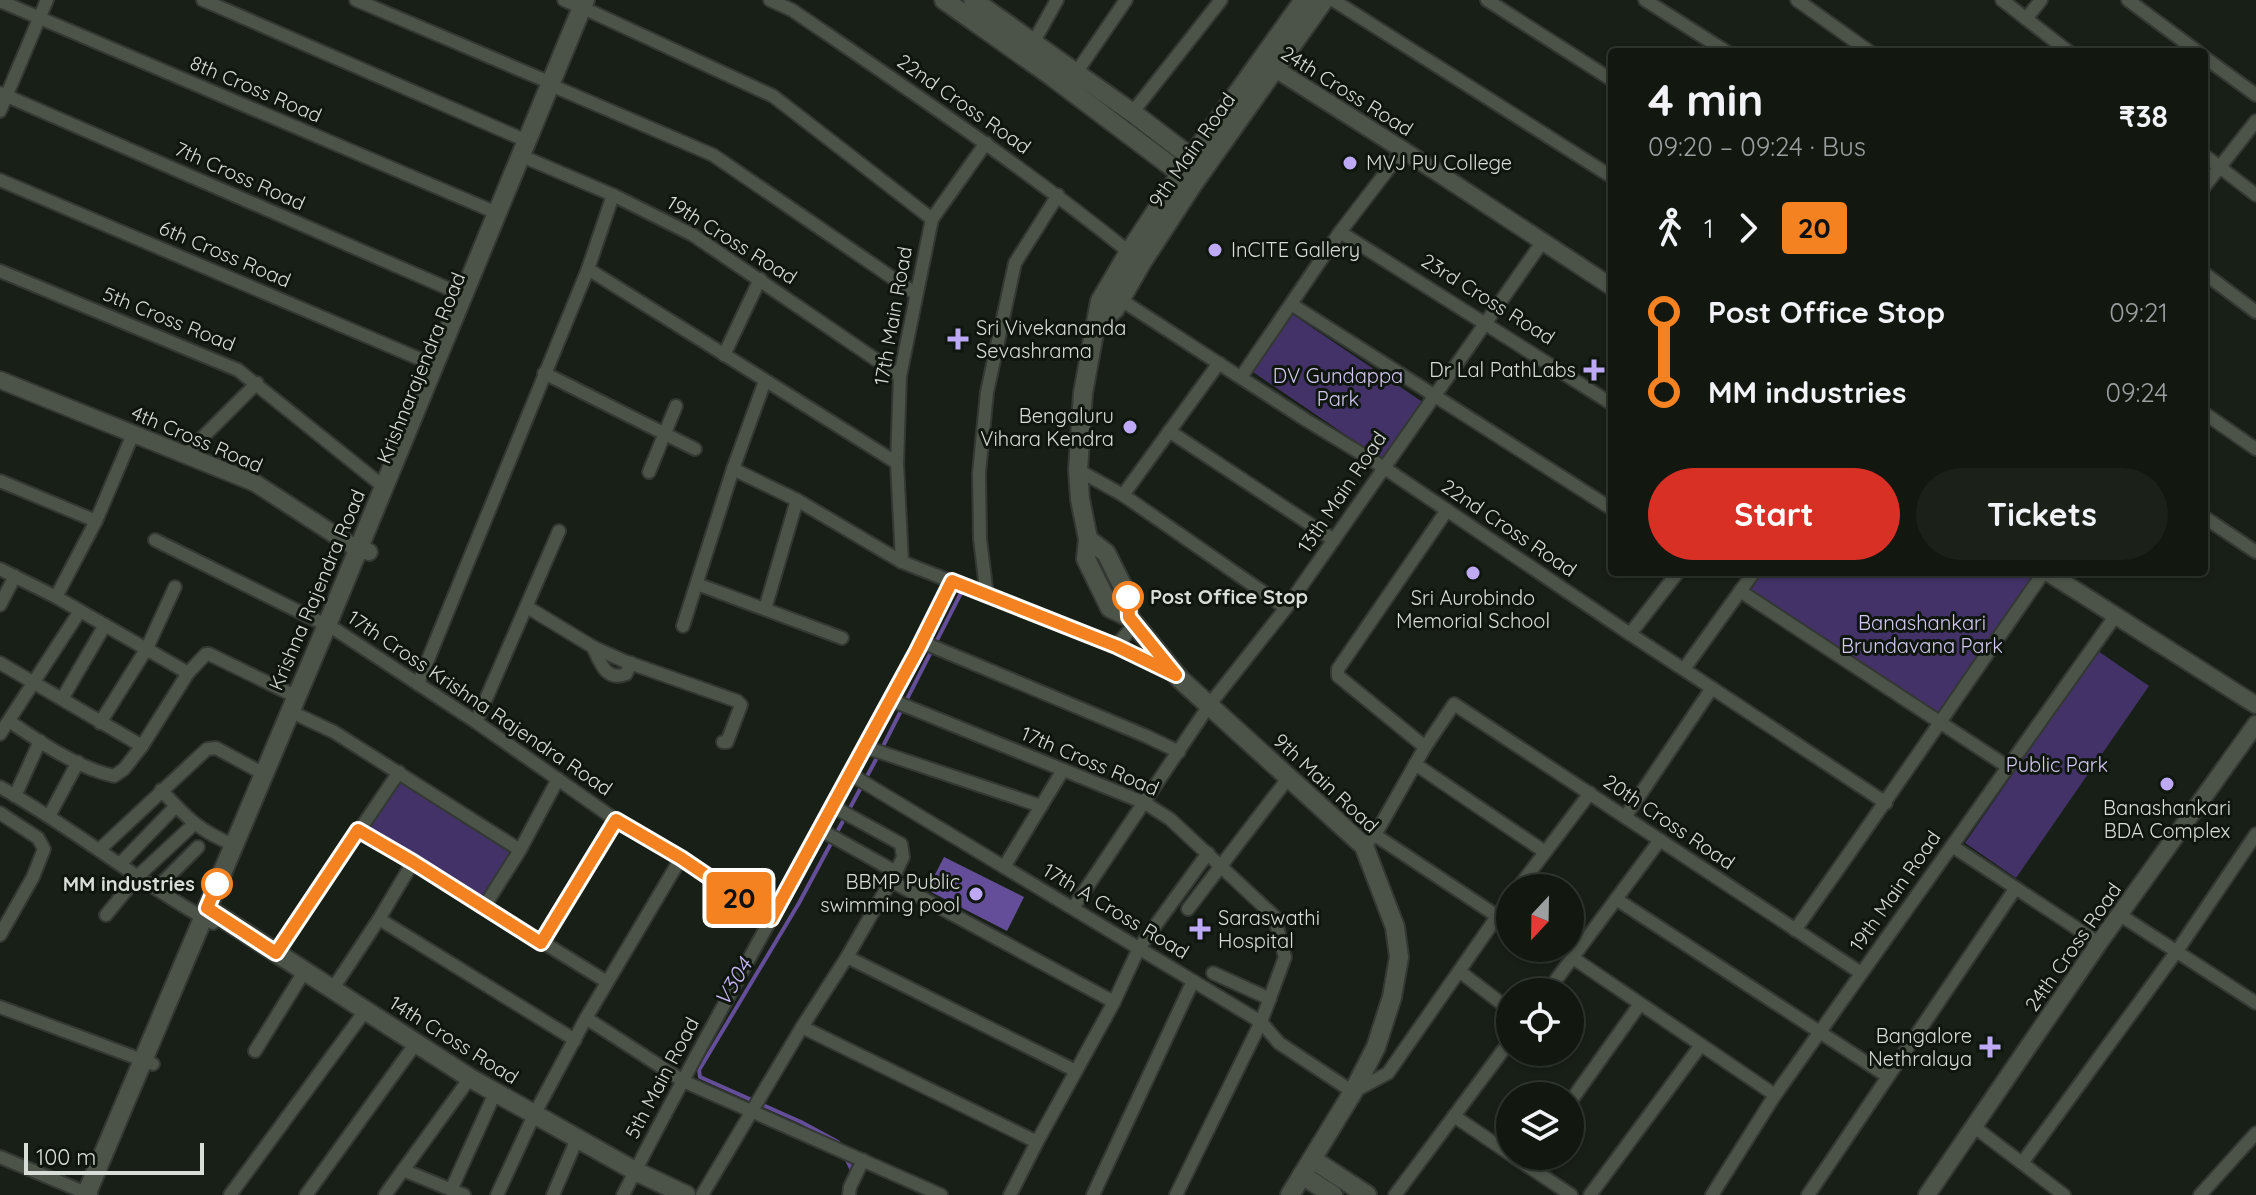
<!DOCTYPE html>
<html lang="en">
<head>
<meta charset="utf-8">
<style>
  body { margin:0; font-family:Quicksand,sans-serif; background:#1b2019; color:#f1f3f6; height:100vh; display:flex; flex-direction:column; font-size:30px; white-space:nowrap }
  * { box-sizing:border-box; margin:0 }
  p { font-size:26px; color:#9c9f9f }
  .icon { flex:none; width:44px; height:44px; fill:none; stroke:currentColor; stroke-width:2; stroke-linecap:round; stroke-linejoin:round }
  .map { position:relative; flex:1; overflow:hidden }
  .panel { position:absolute; left:1608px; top:48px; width:600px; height:528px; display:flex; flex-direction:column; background:#121710; border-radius:8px; box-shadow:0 2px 6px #0004,0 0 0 2px #313630 }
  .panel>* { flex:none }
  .badge { padding:0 16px; border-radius:6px; font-size:28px; line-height:52px }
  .needle { width:52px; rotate:202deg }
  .fabs { position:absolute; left:1496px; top:874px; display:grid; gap:16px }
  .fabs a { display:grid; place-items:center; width:88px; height:88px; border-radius:50%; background:#121710; box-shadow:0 2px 6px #0004,0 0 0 2px #313630; font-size:40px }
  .scale { position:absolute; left:24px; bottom:20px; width:180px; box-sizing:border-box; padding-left:8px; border:4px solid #d8ddd7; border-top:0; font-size:22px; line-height:28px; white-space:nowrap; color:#d8ddd7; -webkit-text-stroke:6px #0f160e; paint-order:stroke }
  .map>.badge { position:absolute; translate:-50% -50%; box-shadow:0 0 0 4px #fff }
  .legs { display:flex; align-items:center; gap:12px; height:88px; padding:0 40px; font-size:26px }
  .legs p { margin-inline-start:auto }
  .summary { display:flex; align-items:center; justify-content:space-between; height:136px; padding:0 40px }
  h1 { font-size:44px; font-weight:800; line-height:60px }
  .action { display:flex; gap:16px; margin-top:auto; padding:16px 40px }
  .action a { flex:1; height:92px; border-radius:48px; background:#d93025; color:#fff; font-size:32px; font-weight:800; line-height:92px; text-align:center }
  .action a+a { background:#1b2019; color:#f1f3f6 }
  ul { padding:0 40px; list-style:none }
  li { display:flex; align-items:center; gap:28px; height:80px; font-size:30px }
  li i { display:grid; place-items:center; width:12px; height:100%; margin:0 10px; background:currentColor }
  li i::after { content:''; width:20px; height:20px; margin:-10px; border:6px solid; border-radius:50%; background:#121710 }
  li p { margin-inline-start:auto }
  li:first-child i { background:linear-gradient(#0000 50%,currentColor 0) }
  li:last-child i { background:linear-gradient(currentColor 50%,#0000 0) }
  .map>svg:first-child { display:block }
</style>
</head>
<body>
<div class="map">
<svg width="2256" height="1195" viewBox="0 0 2256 1195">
  <rect width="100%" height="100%" fill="#181f16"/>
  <!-- green -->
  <g fill="#423267">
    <polygon points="1292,314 1424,403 1384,461 1253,372"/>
    <polygon points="1763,572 2037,572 2039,574 1939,721 1749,593"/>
    <polygon points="2098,651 2149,686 2016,878 1965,843"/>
    <polygon points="399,772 520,850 484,907 360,827"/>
  </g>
  <!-- water -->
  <polygon fill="#644e99" points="944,857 1024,897 1007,931 927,890"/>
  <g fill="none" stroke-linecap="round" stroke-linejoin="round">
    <!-- stream -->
    <g stroke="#644e99" stroke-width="4">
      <polyline points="840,1146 838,1142 801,1122 700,1077 699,1070 799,903 880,752 961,593"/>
      <polyline points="846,1158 851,1168 852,1176"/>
    </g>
    <defs>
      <g id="minor">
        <polyline points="203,0 527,141"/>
        <polyline points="356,0 551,83"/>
        <polyline points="564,0 582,8"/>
        <path d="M 770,0 L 792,10 C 906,88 1021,165 1129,252"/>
        <polyline points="1333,0 1612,177"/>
        <polyline points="1487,0 1612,80"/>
        <polyline points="1645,0 1727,52"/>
        <polyline points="1797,0 1870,52"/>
        <polyline points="2002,0 2069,52"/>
        <polyline points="2128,0 2198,52"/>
        <polyline points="0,1 497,213"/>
        <polyline points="592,12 773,96 932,219"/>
        <polyline points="2026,19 2041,0"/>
        <polyline points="1033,43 1057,0"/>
        <polyline points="2204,57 2256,95"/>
        <polyline points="1076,73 1126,0"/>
        <polyline points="560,89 713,155 916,294"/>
        <polyline points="0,93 463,295"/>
        <polyline points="0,111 47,0"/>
        <polyline points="1132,113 1221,0"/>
        <polyline points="2204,155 2256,195"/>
        <polyline points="531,160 613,195 693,235 900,376"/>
        <polyline points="0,180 434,365"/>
        <polyline points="2204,187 2256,121"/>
        <polyline points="1340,232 1612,404"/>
        <polyline points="588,269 897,463"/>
        <polyline points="0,271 238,370 384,487"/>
        <polyline points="2204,273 2256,312"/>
        <polyline points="1115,296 1306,420 1383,467 1630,634 1886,803"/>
        <polyline points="1291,304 1612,509"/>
        <polyline points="724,355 760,279"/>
        <polyline points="544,373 695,449"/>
        <polyline points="1241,377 1340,232 1403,150"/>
        <polyline points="2204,413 2256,449"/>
        <polyline points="1169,431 1334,540"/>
        <polyline points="185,455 257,383"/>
        <polyline points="733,469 797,500 902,562 1116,646 1172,673"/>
        <polyline points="1078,470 1123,495 1286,608"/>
        <polyline points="649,472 676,406"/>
        <polyline points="0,481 96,521"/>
        <polyline points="1123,495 1219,363"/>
        <polyline points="2204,517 2256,552"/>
        <polyline points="155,540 336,630 476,722 616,820 681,858 771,919"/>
        <polyline points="902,562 897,463 900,376 932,219 986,143"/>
        <polyline points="0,569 56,597 188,673 206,654 209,654 297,697"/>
        <polyline points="697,584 842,638"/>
        <polyline points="1740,591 2008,767"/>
        <polyline points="987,596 980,539 979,473 987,392 1015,263 1058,195"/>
        <polyline points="56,597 96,521 133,434"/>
        <polyline points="0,605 15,576"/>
        <polyline points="527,607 593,647 624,661 737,701 741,705 727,742 723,742"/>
        <polyline points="765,609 797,500"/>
        <polyline points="683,626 733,469 765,381"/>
        <polyline points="1630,634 1678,572"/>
        <polyline points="922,642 1146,736 1179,752"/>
        <polyline points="1116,646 1135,624"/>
        <path d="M 593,647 C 600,662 606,682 626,674 L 631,663"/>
        <path d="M 0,663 L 142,746 L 124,769 L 114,776 C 77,768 40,742 9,721"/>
        <polyline points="1684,669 1754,572"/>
        <polyline points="418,684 588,269 613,195"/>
        <polyline points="62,699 105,625"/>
        <polyline points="891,700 1145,803 1170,819 1274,916 1285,957 1261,1022 1176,1195"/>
        <polyline points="300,716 334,732 520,850"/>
        <polyline points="476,722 559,531"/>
        <polyline points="100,723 147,648 175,587"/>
        <polyline points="0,734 80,611"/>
        <polyline points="142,746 188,673"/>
        <polyline points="865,747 1041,806"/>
        <polyline points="1425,747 1338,676 1338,669 1447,510"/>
        <polyline points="1415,764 1545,852"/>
        <polyline points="850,774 1261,1022 1279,1043 1353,1092 1388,1073 1510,898"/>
        <path d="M 0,787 C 74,828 139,883 213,923"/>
        <path d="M 161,790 C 186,817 199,831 234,845"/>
        <polyline points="15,796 40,741"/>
        <polyline points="832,806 901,844 903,857 896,872"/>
        <polyline points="0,813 38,838 44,849 33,877 0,935"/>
        <polyline points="49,816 78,762"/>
        <polyline points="1625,817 1712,688"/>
        <polyline points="358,830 413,862 607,982"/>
        <polyline points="1375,835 1497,916"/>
        <polyline points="1364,846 1375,835 1425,747 1454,704 1861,973"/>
        <polyline points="1952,846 2099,943"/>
        <polyline points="99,850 207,749 216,748 264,774"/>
        <polyline points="120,864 176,806"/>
        <polyline points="1004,867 1063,770"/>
        <polyline points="891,881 1114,1002"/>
        <polyline points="157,888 198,847"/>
        <polyline points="1518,888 1590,793"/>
        <polyline points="1616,899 1887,1076"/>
        <polyline points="484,907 520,850 558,779"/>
        <polyline points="1073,908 1210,704 1286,608 1543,241"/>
        <polyline points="1188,909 1289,777"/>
        <polyline points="106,915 138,876 194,824"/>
        <polyline points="2120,915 2256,1003"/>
        <polyline points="379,919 575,1040"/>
        <path d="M 1795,930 C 1880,811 1961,691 2044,572"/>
        <polyline points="541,943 616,820"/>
        <polyline points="276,953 399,772"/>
        <polyline points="847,957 1076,1071"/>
        <polyline points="1573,958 1775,1095"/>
        <polyline points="1459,971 1510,1010"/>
        <polyline points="1213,973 1270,999"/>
        <polyline points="332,990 379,919 413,862"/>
        <polyline points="1547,992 1660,840"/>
        <polyline points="0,1007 153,1064"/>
        <polyline points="586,1018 683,1081 941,1195"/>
        <polyline points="802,1027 1037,1142"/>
        <polyline points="255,1051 304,972"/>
        <polyline points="1570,1102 1640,1004"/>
        <polyline points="1454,1116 1510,1154"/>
        <polyline points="1973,1126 2064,1195"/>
        <polyline points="1513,1156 1571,1195"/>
        <polyline points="0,1157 91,1195"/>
        <polyline points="2022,1163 2177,951 2256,834"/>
        <polyline points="403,1170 464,1195"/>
        <polyline points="451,1190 495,1093"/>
        <polyline points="230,1195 365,1011"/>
        <polyline points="306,1195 416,1043"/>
        <polyline points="385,1195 470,1078"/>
        <polyline points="497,1195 534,1115 586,1018 681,858"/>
        <polyline points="553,1195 577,1139"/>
        <path d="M 623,1195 C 728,988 848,789 952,581"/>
        <polyline points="702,1195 802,1027 847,957 896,872 819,829"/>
        <polyline points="849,1195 850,1187 863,1160"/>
        <polyline points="1010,1195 1037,1142 1114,1002 1139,948 1208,853"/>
        <polyline points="1093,1195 1193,981"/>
        <polyline points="1395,1195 1510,1041"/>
        <polyline points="1590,1195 1701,1045"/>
        <polyline points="1712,1195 1775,1095 2116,615"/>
        <polyline points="1808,1195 2015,889"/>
        <polyline points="2200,1195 2256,1133"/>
      </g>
      <g id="tertiary">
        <polyline points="1266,63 1403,150 1612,287"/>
        <polyline points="0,380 255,483 349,544 369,552"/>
        <polyline points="2047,572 2256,705"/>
        <polyline points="1927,1195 2099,943 2256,724"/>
      </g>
      <g id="secondary">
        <polyline points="944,0 1050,75 1188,179"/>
        <polyline points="973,0 1137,116 1201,165"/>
        <polyline points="1097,325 1115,309 1142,262 1193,184 1324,0"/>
        <polyline points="1088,539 1106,553 1128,597 1129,617"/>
        <polyline points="207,908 470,1078 635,1171 686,1195"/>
        <polyline points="1312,1159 1367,1195"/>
        <polyline points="1302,1175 1333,1195"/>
        <polyline points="86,1195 327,625 585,0"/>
        <polyline points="1290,1195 1353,1092 1376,1047 1392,997 1399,957 1395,927 1364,846 1180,679 1129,617 1110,608 1086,559 1088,539 1080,499 1078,470 1083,393 1100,301 1129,252 1191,158 1304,0"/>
      </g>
    </defs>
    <!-- minor casing -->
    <use href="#minor" stroke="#333832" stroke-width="16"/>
    <!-- tertiary casing -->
    <use href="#tertiary" stroke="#333832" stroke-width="20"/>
    <!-- secondary casing -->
    <use href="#secondary" stroke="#333832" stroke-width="22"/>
    <!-- minor -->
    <use href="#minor" stroke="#4c544a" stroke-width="12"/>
    <!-- tertiary -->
    <use href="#tertiary" stroke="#4c544a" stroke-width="16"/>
    <!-- secondary -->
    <use href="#secondary" stroke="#4c544a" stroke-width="18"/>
  </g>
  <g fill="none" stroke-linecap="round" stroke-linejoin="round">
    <defs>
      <polyline id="line-1" points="217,884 207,908 276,953 358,830 413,862 541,943 616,820 681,858 771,919 917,651 952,581 1116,646 1176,675 1129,617 1128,597"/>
    </defs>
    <!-- line-1 casing -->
    <use href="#line-1" stroke="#fff" stroke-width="18"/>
    <!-- line-1 -->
    <use href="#line-1" stroke="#f58220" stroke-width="12"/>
  </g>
  <!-- markers -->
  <g fill="#bda9f5" stroke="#0f160e" stroke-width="3">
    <circle cx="1350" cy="163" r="8"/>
    <circle cx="1215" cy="250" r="8"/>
    <path d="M954 327h8v8h8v8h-8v8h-8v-8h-8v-8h8z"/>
    <path d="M1590 358h8v8h8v8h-8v8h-8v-8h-8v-8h8z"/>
    <circle cx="1130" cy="427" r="8"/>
    <circle cx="1473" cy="573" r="8"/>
    <circle cx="2167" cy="784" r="8"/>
    <circle cx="976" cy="894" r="8"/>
    <path d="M1196 917h8v8h8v8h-8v8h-8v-8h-8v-8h8z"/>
    <path d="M1986 1035h8v8h8v8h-8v8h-8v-8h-8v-8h8z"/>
  </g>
  <g fill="#fff" stroke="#f58220" stroke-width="4">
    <circle cx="1128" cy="597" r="14"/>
    <circle cx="217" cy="884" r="14"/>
  </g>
  <g text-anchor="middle" stroke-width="6" stroke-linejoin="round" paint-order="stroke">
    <!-- street labels -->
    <g font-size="20" fill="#d8ddd7" stroke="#0f160e">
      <text transform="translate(256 89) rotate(23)" y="7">8th Cross Road</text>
      <text transform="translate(1347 91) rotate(32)" y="7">24th Cross Road</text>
      <text transform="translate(964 104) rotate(35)" y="7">22nd Cross Road</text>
      <text transform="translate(1192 150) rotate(-55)" y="7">9th Main Road</text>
      <text transform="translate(240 176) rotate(24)" y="7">7th Cross Road</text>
      <text transform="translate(732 240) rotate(32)" y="7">19th Cross Road</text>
      <text transform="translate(225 254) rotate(23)" y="7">6th Cross Road</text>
      <text transform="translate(1488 299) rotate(32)" y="7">23rd Cross Road</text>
      <text transform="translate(893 316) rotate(-80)" y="7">17th Main Road</text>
      <text transform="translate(169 319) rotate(22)" y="7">5th Cross Road</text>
      <text transform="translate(421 368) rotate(-68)" y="7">Krishnarajendra Road</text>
      <text transform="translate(197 439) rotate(23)" y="7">4th Cross Road</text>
      <text transform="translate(1342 492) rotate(-56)" y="7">13th Main Road</text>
      <text transform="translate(1509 528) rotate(34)" y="7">22nd Cross Road</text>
      <text transform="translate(317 590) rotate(-67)" y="7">Krishna Rajendra Road</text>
      <text transform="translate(480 703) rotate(34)" y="7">17th Cross Krishna Rajendra Road</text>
      <text transform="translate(1090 761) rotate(23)" y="7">17th Cross Road</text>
      <text transform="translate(1326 783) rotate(43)" y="7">9th Main Road</text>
      <text transform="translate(1669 822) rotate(34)" y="7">20th Cross Road</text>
      <text transform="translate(1895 891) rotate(-55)" y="7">19th Main Road</text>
      <text transform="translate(1116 911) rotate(31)" y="7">17th A Cross Road</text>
      <text transform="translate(2073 947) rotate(-55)" y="7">24th Cross Road</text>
      <text transform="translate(454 1040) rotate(32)" y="7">14th Cross Road</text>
      <text transform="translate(662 1078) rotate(-62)" y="7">5th Main Road</text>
    </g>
    <!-- poi labels -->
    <g font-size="20" fill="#d8ddd7" stroke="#0f160e" text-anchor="start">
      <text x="1366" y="170">MVJ PU College</text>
      <text x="1231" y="257">InCITE Gallery</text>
      <text x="976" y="335">Sri Vivekananda<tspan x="976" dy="23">Sevashrama</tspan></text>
      <text x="1576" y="377" text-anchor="end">Dr Lal PathLabs</text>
      <text x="1114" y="423" text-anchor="end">Bengaluru<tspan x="1114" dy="23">Vihara Kendra</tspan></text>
      <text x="1473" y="605" text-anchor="middle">Sri Aurobindo<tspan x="1473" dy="23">Memorial School</tspan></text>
      <text x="2167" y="815" text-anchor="middle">Banashankari<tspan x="2167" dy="23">BDA Complex</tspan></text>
      <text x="960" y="889" text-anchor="end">BBMP Public<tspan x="960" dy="23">swimming pool</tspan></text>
      <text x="1218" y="925">Saraswathi<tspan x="1218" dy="23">Hospital</tspan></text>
      <text x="1972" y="1043" text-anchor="end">Bangalore<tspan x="1972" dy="23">Nethralaya</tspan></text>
    </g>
    <!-- park labels -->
    <g font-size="20" fill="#d2c8f2" stroke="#0f160e">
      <text x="1338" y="383">DV Gundappa<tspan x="1338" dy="23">Park</tspan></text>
      <text x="1922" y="630">Banashankari<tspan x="1922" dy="23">Brundavana Park</tspan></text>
      <text x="2057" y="772">Public Park</text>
    </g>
    <!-- stop labels -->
    <g font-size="20" font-weight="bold" fill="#d8ddd7" stroke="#0f160e" text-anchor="start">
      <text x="1150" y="604">Post Office Stop</text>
      <text x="195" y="891" text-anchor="end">MM industries</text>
    </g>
    <!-- water labels -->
    <g font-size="22" font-style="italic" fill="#c7b8f7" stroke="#0f160e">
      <text transform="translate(733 982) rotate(-59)" y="8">V304</text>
    </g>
  </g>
</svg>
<div class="fabs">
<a><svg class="needle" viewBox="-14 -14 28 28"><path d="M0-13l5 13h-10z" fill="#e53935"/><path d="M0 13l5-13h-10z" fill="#9c9f9f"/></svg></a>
<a><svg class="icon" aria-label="locate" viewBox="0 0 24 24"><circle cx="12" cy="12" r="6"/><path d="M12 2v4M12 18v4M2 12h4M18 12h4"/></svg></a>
<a><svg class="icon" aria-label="layers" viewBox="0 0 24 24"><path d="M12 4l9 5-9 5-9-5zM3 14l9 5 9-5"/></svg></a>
</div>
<div class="scale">100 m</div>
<b class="badge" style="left:739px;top:898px;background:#f58220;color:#111">20</b>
<section class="panel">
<div class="summary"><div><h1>4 min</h1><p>09:20 – 09:24 · Bus</p></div><b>₹38</b></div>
<div class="legs"><svg class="icon" aria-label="walk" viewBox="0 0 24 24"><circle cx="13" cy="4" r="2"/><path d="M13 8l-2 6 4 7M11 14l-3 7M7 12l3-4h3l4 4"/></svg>1<svg class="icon" aria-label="forward" viewBox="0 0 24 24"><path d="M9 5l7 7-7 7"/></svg><b class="badge" style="background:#f58220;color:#111">20</b></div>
<ul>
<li><i style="color:#f58220"></i><b>Post Office Stop</b><p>09:21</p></li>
<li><i style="color:#f58220"></i><b>MM industries</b><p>09:24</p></li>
</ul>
<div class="action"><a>Start</a><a>Tickets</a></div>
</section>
</div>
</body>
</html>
